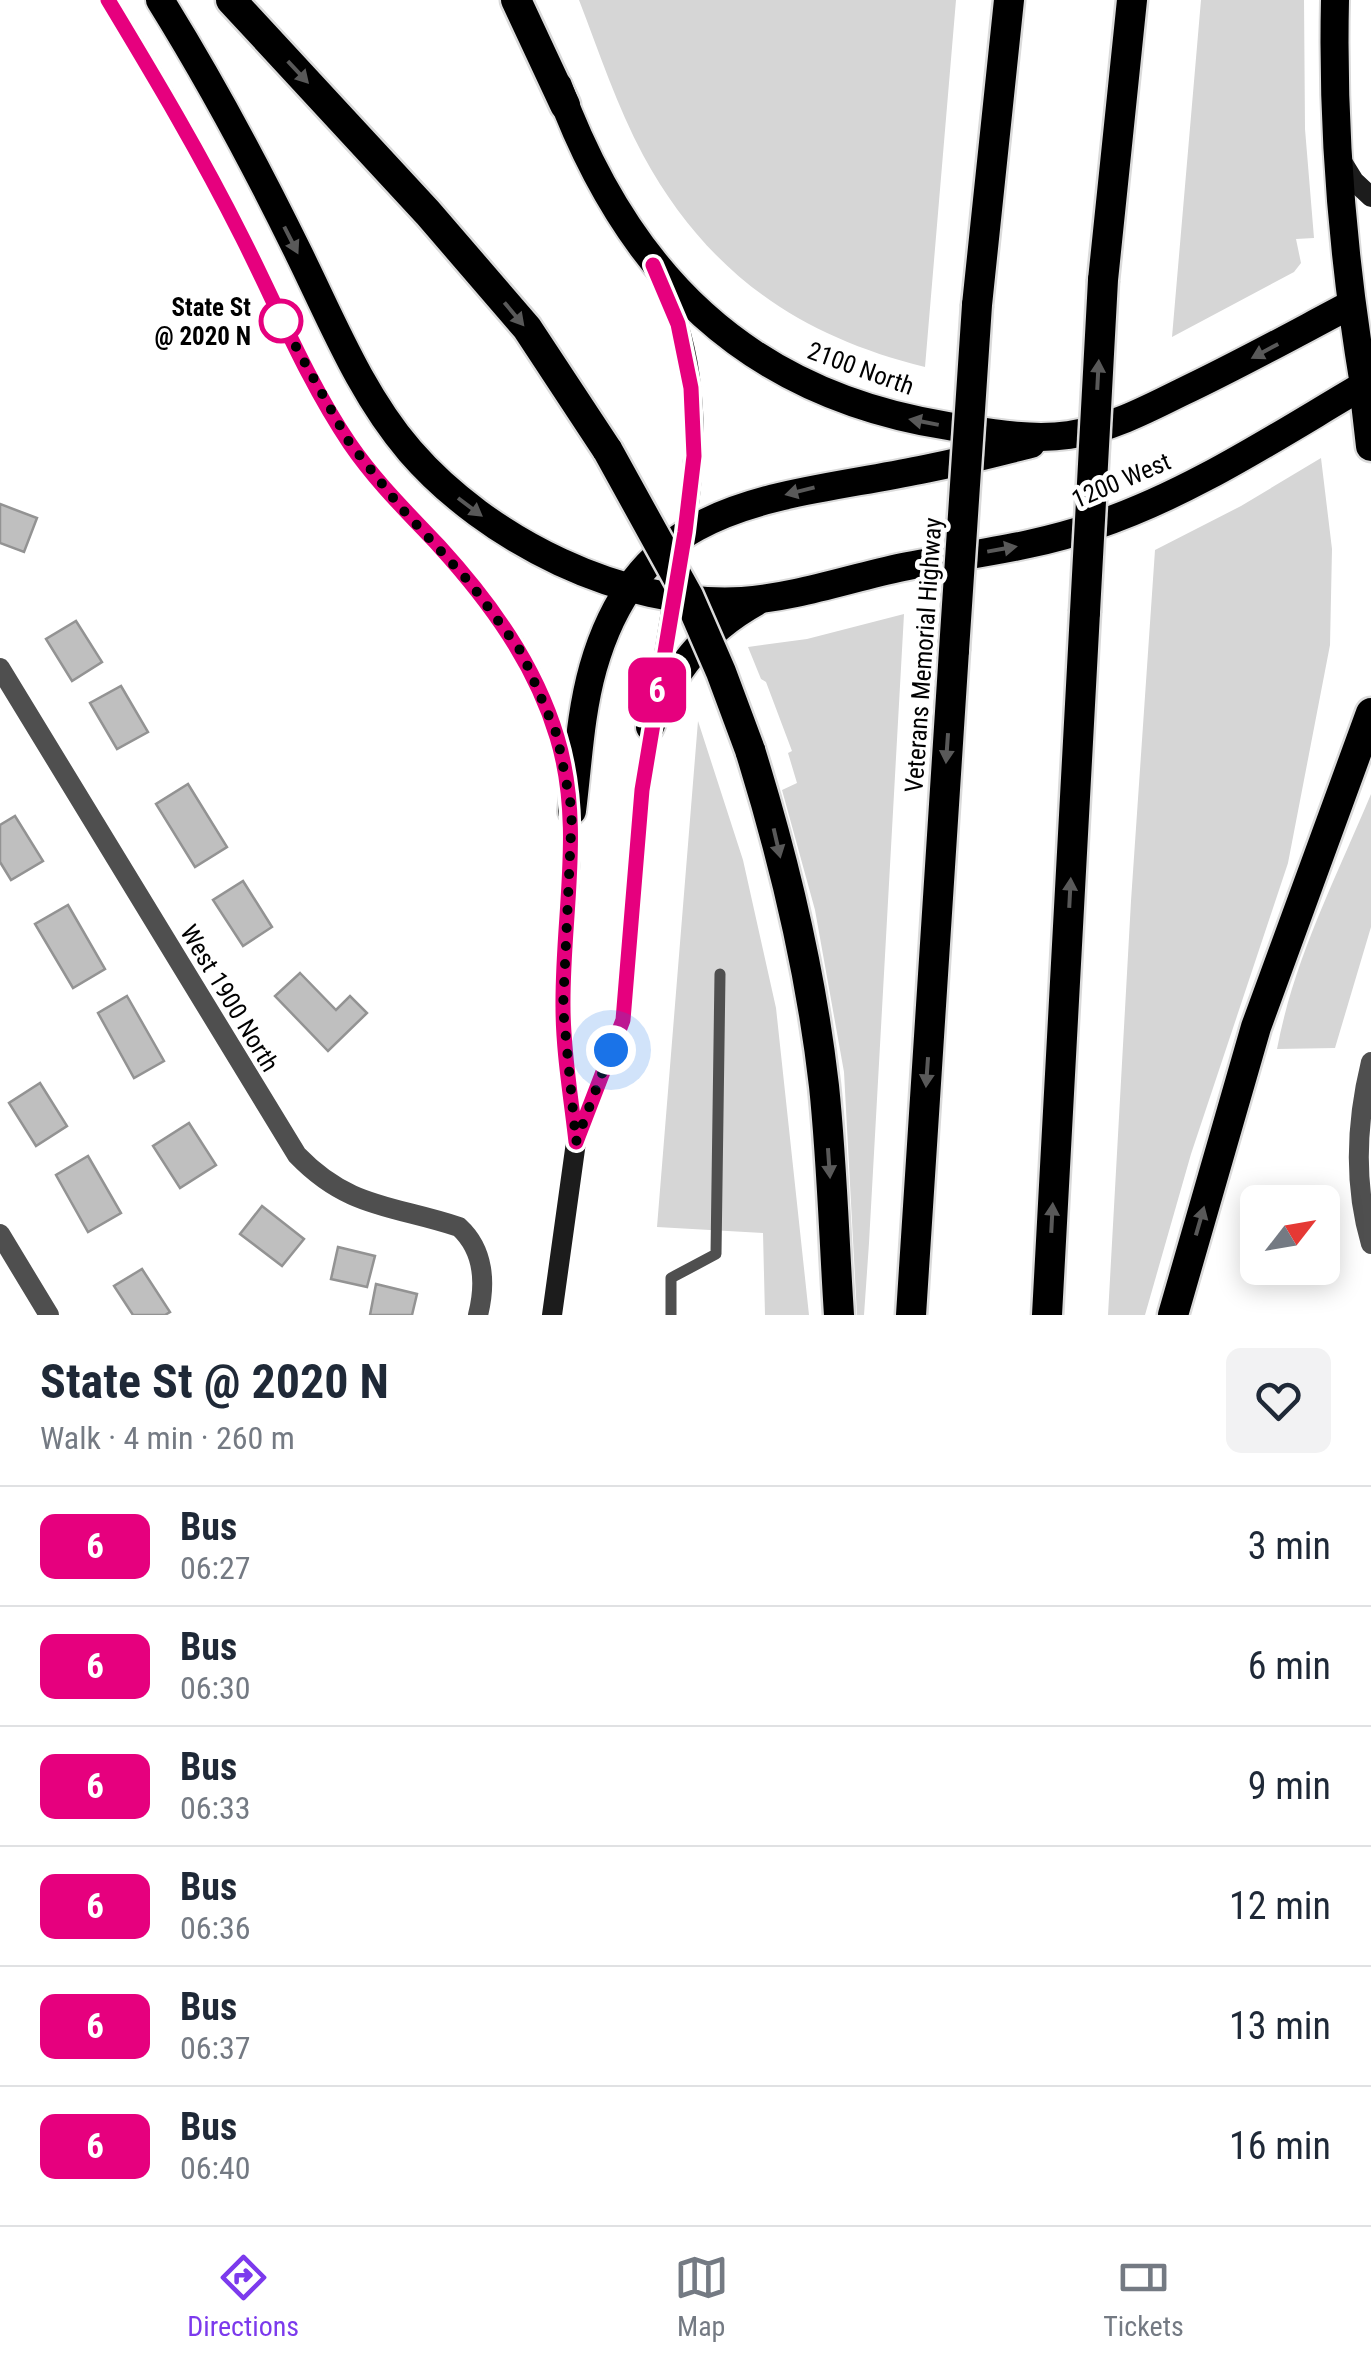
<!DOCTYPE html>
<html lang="en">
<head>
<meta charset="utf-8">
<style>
  body { margin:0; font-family:"Roboto Condensed",sans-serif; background:#f2f2f3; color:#1f2937; height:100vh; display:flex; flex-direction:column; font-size:38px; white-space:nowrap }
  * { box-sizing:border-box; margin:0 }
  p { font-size:32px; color:#747a83 }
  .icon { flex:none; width:55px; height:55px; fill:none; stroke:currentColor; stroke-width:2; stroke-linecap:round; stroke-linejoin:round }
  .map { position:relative; height:1315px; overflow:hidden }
  .details { display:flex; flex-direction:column; background:#fff; flex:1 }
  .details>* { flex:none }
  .badge { padding:0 20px; border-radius:15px; font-size:35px; line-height:65px }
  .needle { width:65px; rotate:59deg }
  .controls { position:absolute; left:1240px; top:1185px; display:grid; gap:20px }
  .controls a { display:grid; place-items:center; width:100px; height:100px; border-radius:15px; background:#fff; box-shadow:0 5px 25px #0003; font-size:50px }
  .you { position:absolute; width:50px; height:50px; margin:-25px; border:8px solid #fff; border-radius:50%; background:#1a73e8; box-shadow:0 0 0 15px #1a73e833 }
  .map>.badge { position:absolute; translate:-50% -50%; box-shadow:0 0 0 5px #fff }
  .round { display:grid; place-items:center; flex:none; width:105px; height:105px; border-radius:15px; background:#f2f2f3 }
  .summary { display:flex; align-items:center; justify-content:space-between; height:170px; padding:0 40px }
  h1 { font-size:48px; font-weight:700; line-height:75px }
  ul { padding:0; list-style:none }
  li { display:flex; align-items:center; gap:30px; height:120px; padding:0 40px; border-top:2px solid #e0e1e3 }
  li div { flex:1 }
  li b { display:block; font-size:38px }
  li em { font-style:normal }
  li .badge { min-width:110px; font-weight:700; text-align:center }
  .tabs { display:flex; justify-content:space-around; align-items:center; height:140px; border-top:2px solid #e0e1e3; background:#fff; font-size:28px; color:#747a83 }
  .tabs a { display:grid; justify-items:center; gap:5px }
  .tabs .current { color:#7c3aed }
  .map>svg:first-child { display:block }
</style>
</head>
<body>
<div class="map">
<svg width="1371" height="1315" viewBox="0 0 1371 1315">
  <rect width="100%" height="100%" fill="#fff"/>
  <!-- green -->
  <g fill="#d6d6d6">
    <path d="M 579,0 L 956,0 L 925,367 C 797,336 706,271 643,155 C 617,106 599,52 579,0 Z"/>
    <polygon points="1201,0 1304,0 1305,129 1314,238 1296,239 1301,263 1294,272 1172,337"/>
    <polygon points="1321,458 1332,549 1330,645 1288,863 1191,1154 1145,1315 1108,1315 1131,901 1155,550 1241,506"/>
    <polygon points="904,614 869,1243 864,1315 857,1315 844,1072 815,910 782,790 797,783 788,753 792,751 766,682 761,679 748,647 807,639"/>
    <polygon points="698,721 743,860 776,1008 809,1315 765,1315 763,1233 657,1227"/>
    <path d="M 1371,794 L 1371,927 L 1335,1048 L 1277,1049 C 1294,959 1336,878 1371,794 Z"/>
  </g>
  <!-- building -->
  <g fill="#bfbfbf" stroke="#939393" stroke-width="2.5">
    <polygon points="0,504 37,518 24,552 0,543"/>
    <polygon points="76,621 102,662 72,681 46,639"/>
    <polygon points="121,686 148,732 117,749 90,703"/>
    <polygon points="188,784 227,847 195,867 156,804"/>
    <polygon points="15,816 43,861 11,880 0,862 0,825"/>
    <polygon points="243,881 272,927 243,946 213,900"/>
    <polygon points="68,905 105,969 73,988 35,924"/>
    <polygon points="300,973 336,1010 350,996 367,1013 328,1051 275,996"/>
    <polygon points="127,996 164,1061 134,1078 98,1013"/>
    <polygon points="40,1083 67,1126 36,1146 9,1103"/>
    <polygon points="189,1123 216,1165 180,1188 153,1146"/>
    <polygon points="88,1156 121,1213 88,1232 56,1175"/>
    <polygon points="262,1206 304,1239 282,1266 240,1234"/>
    <polygon points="338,1247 375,1256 367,1287 331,1279"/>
    <polygon points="142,1269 170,1312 165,1315 133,1315 114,1286"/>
    <polygon points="376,1284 417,1294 412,1315 370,1315"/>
  </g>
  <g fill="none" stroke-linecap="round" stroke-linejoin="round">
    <defs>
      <g id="trunk">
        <path d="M 160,0 C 211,82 257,168 299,254 C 332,321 361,394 410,451 C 487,540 623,608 742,601 C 797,597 850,578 903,567 C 967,554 1032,548 1094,526 C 1190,494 1277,436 1364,385 C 1343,259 1332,129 1335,0"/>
        <path d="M 558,86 C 627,274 746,394 948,426 C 986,432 1030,441 1069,435 C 1109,429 1146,410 1182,392 C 1239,365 1295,334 1350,305"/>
        <path d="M 650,727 C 672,672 704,631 756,602"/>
        <path d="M 572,811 C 578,764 580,714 593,668 C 642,496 774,500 920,470 C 957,463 994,453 1031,444"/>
      </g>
      <g id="motorway">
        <polyline points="231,0 428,213 527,328 608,451"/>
        <polyline points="516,0 565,105"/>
        <polyline points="1103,280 1132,0"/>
        <polyline points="977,305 1009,0"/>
        <polyline points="1364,385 1371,446"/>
        <path d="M 750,750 C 784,859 811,972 824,1086 C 832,1162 834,1239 839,1315"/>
        <polyline points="911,1315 954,650"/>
        <polyline points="1047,1315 1085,612"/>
        <polyline points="1173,1315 1256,1027 1371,713"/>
      </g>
    </defs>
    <!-- trunk casing -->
    <use href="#trunk" stroke="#dbdbdb" stroke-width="32"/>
    <!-- motorway casing -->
    <use href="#motorway" stroke="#dbdbdb" stroke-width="35"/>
    <!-- service -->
    <polyline stroke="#4f4f4f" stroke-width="11" points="671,1315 671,1278 716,1254 720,974"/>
    <!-- minor -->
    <g stroke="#4f4f4f" stroke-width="20">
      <path d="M 0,668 L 297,1155 C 349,1209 393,1205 459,1227 C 484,1250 486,1283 478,1315"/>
      <polyline points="0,1234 49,1315"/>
    </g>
    <!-- tertiary -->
    <path stroke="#4f4f4f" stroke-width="20" d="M 1371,1062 C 1356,1123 1353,1183 1371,1244"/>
    <!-- secondary -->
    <g stroke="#1c1c1c" stroke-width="20">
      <path d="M 108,0 C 156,78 201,155 242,237 C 277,306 306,379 350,444 C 376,482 408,513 439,546 C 490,602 535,663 557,737 C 585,827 562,915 563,1007 C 563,1051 572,1097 576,1142"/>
      <polyline points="1341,160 1354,181 1371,197"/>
      <path d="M 656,273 C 663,290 673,306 678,324 C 700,393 696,472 683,543"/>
      <polyline points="552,1315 576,1142 623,1020 642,791 675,586"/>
    </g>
    <!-- trunk -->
    <use href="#trunk" stroke="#000" stroke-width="28"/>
    <!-- motorway -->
    <use href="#motorway" stroke="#000" stroke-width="30"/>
    <defs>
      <g id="motorway-bridge">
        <polyline points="608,451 688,596 721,672 750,750"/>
        <polyline points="1085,612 1103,280"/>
        <polyline points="954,650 977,305"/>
      </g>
    </defs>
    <!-- motorway-bridge casing -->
    <use href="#motorway-bridge" stroke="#dbdbdb" stroke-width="35" stroke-linecap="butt"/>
    <!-- motorway-bridge -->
    <use href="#motorway-bridge" stroke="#000" stroke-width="30"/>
  </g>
  <!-- one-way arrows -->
  <defs><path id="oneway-solid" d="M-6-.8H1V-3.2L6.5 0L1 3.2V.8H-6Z" transform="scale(2.5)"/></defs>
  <g fill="#595959">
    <use href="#oneway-solid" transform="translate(298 72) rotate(47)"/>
    <use href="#oneway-solid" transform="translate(291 240) rotate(63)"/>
    <use href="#oneway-solid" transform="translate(514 314) rotate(50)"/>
    <use href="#oneway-solid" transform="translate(1265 351) rotate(152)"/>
    <use href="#oneway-solid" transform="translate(1098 375) rotate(-87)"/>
    <use href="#oneway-solid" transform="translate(924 422) rotate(-169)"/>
    <use href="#oneway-solid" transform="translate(800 491) rotate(166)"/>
    <use href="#oneway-solid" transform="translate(470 507) rotate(37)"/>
    <use href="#oneway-solid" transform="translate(1002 549) rotate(-10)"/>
    <use href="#oneway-solid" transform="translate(947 748) rotate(94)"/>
    <use href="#oneway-solid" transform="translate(777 843) rotate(77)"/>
    <use href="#oneway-solid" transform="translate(1070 893) rotate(-87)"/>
    <use href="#oneway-solid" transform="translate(927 1072) rotate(94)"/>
    <use href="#oneway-solid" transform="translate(829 1163) rotate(86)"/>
    <use href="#oneway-solid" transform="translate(1052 1218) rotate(-87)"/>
    <use href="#oneway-solid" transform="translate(1200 1221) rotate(-74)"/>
  </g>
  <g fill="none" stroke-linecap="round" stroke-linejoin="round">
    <defs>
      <path id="line" d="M 108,0 C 155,78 201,155 242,237 C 277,306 306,379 350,444 C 376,482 408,513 439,546 C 490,602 535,664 557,737 C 584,826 562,915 563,1007 C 563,1051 571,1097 576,1142 L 623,1020 L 642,790 L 685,532 L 694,456 L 691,388 L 678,324 L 653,265"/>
    </defs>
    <!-- line casing -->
    <use href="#line" stroke="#fff" stroke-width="22"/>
    <!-- line -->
    <use href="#line" stroke="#e6007e" stroke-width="15"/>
    <!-- walk -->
    <polyline stroke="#000" stroke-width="10" stroke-dasharray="0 18" points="281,321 280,318 349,442 402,509 471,584 522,653 557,735 572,811 563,1008 576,1142 611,1050"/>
  </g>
  <!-- markers -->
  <circle fill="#fff" stroke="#e6007e" stroke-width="5" cx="281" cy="321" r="20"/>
  <g text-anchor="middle" stroke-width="9" stroke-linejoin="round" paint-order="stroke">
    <!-- stop labels -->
    <g font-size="25" font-weight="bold" fill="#000" stroke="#fff" text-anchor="end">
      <text x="251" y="316">State St<tspan x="251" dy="29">@ 2020 N</tspan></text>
    </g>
    <!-- street labels -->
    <g font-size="25" fill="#000" stroke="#fff">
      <text transform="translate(861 368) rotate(20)" y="9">2100 North</text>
      <text transform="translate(1121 480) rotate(-23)" y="9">1200 West</text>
      <text transform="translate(923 655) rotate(-86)" y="9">Veterans Memorial Highway</text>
      <text transform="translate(230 998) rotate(59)" y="9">West 1900 North</text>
    </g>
  </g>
</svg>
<div class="controls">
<a><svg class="needle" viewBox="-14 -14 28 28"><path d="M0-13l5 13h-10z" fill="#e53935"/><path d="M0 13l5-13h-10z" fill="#747a83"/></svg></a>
</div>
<div class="you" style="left:611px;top:1050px"></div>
<b class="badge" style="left:657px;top:690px;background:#e6007e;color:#fff">6</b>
</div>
<section class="details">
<div class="summary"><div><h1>State St @ 2020 N</h1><p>Walk · 4 min · 260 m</p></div><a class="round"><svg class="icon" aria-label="heart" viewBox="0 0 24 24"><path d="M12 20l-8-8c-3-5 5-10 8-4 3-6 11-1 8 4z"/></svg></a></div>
<ul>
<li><span class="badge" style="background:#e6007e;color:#fff">6</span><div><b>Bus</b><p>06:27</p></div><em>3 min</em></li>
<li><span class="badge" style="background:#e6007e;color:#fff">6</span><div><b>Bus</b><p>06:30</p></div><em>6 min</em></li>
<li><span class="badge" style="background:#e6007e;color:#fff">6</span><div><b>Bus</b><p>06:33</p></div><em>9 min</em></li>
<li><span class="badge" style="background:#e6007e;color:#fff">6</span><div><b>Bus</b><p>06:36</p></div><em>12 min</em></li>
<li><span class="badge" style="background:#e6007e;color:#fff">6</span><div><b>Bus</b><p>06:37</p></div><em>13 min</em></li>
<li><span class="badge" style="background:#e6007e;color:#fff">6</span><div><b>Bus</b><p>06:40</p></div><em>16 min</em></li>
</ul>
</section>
<nav class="tabs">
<a class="current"><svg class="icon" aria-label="directions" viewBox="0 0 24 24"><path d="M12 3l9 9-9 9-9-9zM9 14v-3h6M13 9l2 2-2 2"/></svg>Directions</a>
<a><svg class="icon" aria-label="map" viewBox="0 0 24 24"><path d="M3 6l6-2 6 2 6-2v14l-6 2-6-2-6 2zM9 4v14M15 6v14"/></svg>Map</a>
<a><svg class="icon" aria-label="tickets" viewBox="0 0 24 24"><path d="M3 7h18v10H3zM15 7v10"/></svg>Tickets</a>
</nav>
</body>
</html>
